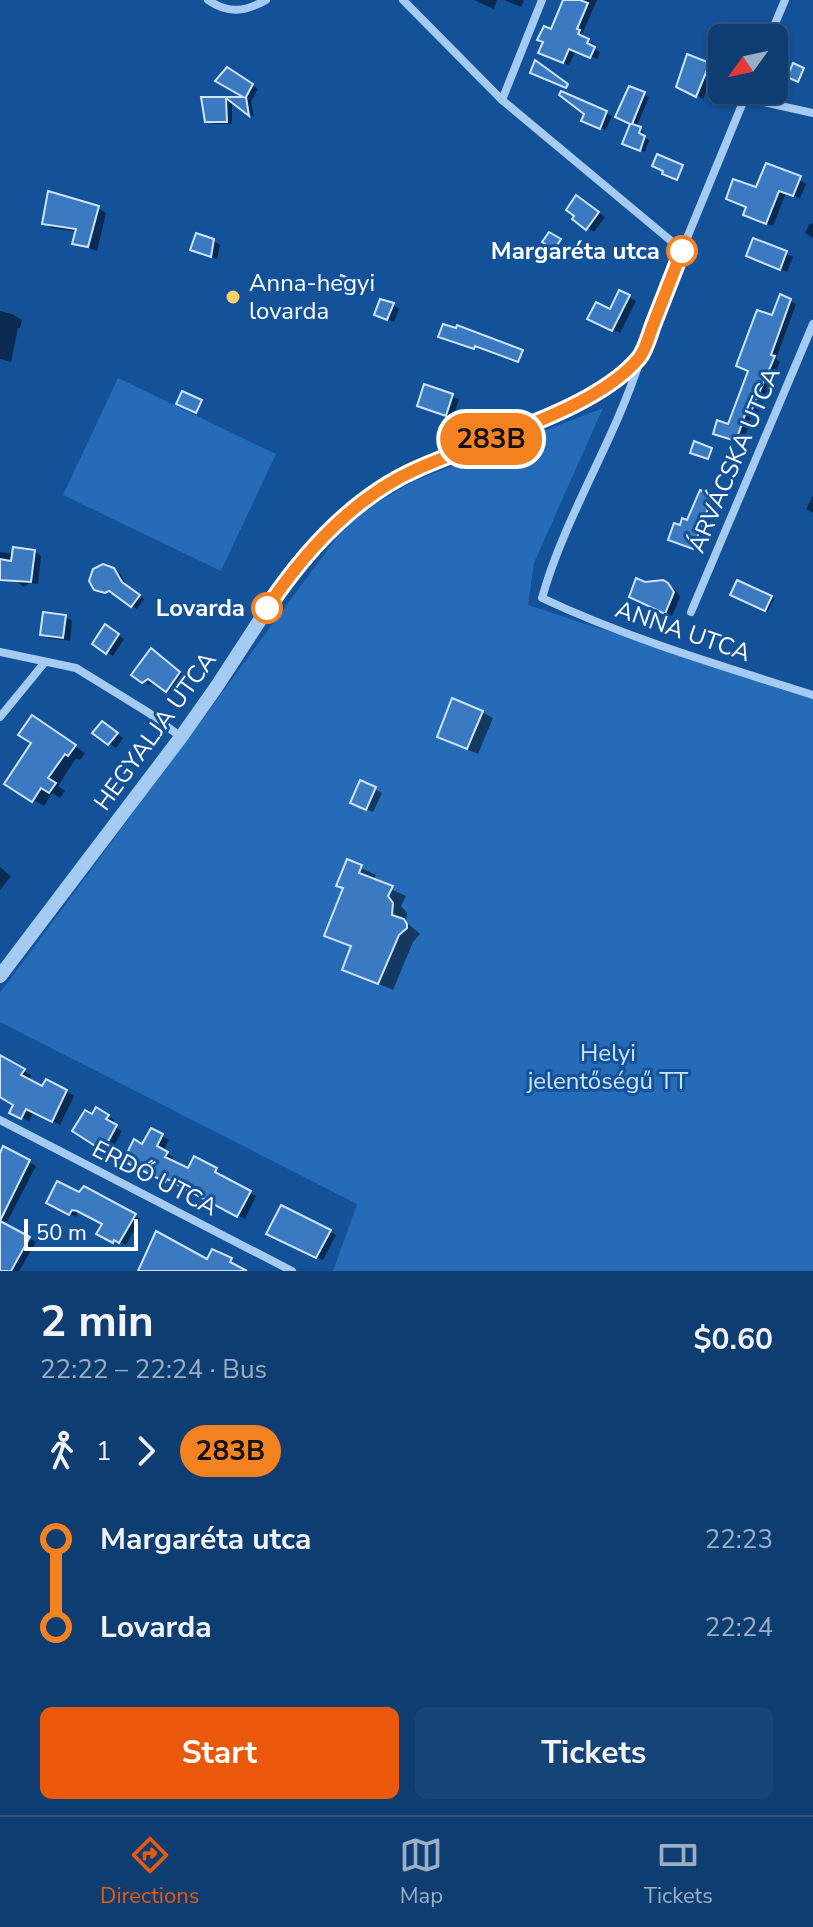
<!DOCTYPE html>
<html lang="en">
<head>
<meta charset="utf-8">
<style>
  body { margin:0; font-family:"Nunito Sans",sans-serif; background:#174477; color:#f1f3f6; height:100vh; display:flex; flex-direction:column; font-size:30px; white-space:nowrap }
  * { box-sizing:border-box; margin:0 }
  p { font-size:26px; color:#9baec4 }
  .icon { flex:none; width:44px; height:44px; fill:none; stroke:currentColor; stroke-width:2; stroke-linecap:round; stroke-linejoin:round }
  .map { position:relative; height:1271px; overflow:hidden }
  .drawer { display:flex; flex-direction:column; background:#0e3d72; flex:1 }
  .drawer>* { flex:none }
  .badge { padding:0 16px; border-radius:26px; font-size:28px; line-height:52px }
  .needle { width:52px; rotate:237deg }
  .fabs { position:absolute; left:708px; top:24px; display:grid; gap:16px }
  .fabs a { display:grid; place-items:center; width:80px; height:80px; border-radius:12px; background:#0e3d72; box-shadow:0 2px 6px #0004,0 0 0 2px #2e5684; font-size:40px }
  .scale { position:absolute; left:24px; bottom:20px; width:114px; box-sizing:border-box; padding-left:8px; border:4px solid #fff; border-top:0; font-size:22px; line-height:28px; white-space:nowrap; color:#fff; -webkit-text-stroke:6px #135198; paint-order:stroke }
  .map>.badge { position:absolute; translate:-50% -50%; box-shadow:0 0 0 4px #fff }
  .legs { display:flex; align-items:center; gap:12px; height:88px; padding:0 40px; font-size:26px }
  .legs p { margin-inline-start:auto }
  .overview { display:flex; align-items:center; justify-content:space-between; height:136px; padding:0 40px }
  h1 { font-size:44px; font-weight:700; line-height:60px }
  .primary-button { display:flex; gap:16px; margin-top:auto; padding:16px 40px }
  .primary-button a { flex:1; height:92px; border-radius:12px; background:#ea580c; color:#fff; font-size:32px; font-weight:700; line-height:92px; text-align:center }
  .primary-button a+a { background:#174477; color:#f1f3f6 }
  ul { padding:0 40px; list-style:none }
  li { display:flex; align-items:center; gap:28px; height:88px; font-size:30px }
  li i { display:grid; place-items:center; width:12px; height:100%; margin:0 10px; background:currentColor }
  li i::after { content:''; width:20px; height:20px; margin:-10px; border:6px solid; border-radius:50%; background:#0e3d72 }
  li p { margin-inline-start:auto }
  li:first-child i { background:linear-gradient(#0000 50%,currentColor 0) }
  li:last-child i { background:linear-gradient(currentColor 50%,#0000 0) }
  .tabs { display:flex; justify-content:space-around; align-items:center; height:112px; border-top:2px solid #2e5684; background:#0e3d72; font-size:22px; color:#9baec4 }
  .tabs a { display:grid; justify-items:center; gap:4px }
  .tabs .active { color:#ea580c }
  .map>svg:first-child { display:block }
</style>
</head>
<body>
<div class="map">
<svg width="813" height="1271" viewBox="0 0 813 1271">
  <rect width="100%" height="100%" fill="#135198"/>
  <!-- green -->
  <g fill="#256bb7">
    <polygon points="118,378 276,454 221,571 63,495"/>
    <path d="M 603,408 L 534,563 L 528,605 C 623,637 718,665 813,695 L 813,1271 L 333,1271 L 357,1204 L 0,1022 L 0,993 L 351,518 L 414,481 Z"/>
  </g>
  <!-- shadow -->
  <g fill="#0007">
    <polygon points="474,0 497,0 494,9"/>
    <polygon points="504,0 524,0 521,7"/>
    <polygon points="565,0 597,0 582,34 585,36 584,39 594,44 593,48 600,52 597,59 576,50 569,65 547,56 552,31"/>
    <polygon points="709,65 715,69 703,99 678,86"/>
    <polygon points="228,69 258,89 251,101 254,117 232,100 232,124 214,124 207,121 203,99 250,99 218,81"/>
    <polygon points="630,88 649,97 636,128 644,132 643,137 649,140 645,152 629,146 632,123"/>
    <polygon points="562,94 612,116 606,130 588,123 586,113"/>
    <polygon points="799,180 806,184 800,198 786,193 773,226 752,218 757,190"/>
    <polygon points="583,202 605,217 594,232 575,219"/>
    <polygon points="98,208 106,213 97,251 75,243 78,232 52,228 44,223"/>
    <polygon points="810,223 813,224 813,238 805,233"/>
    <polygon points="755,240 793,257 787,272 755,259"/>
    <polygon points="214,241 220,245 217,259 199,252"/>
    <polygon points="358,283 364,287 361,297 345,291"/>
    <polygon points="620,293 636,301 620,333 590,318 611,312"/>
    <polygon points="790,301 796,304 776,359 780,362 757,416 752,414 743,443 721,436 729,426"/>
    <polygon points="393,305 399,309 394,322 383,318"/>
    <polygon points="0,311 12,314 22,320 20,328 18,328 11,362 0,359"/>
    <polygon points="425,387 459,399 453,418 419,405"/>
    <polygon points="813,496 813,513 806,509"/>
    <polygon points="712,497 718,500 699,551 676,542 688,523"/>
    <polygon points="15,550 35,552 41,556 38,584 29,583 24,587 17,582 0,579 0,552 14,554"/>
    <polygon points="113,569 120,573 128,588 144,599 137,609 115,594 102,592"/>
    <polygon points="738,583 774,599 768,611 732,595"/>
    <polygon points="667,585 675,589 680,597 672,616 638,599"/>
    <polygon points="66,617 72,621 70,641 49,638 42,634"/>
    <polygon points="106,627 124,639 113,656 95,644"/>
    <polygon points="158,654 186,677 174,694 155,681 150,685 134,674"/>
    <polygon points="482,712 493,718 478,754 450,742"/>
    <polygon points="43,724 85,753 80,760 76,758 58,786 65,791 60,798 52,793 44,806 7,784"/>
    <polygon points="109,727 123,738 116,748 95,733"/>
    <polygon points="361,782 382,793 373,812 359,806"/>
    <polygon points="348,862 376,875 373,881 406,896 401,906 407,913 406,922 420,934 413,942 393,990 344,969 353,947 327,935 345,888"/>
    <polygon points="0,867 11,876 0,890"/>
    <polygon points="0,1058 31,1075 28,1081 43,1089 47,1081 74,1096 60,1125 34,1111 29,1121 12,1112 16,1104 0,1096"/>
    <polygon points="97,1110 114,1120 111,1125 122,1131 110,1153 75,1131 93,1116"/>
    <polygon points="152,1130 169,1140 163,1151 173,1157 171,1162 188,1171 194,1159 222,1174 220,1177 256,1196 245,1219 174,1181 173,1184 126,1160 143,1146"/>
    <polygon points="4,1149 36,1166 5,1226 36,1242 19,1271 0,1271 0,1156"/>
    <polygon points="84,1189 140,1219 126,1245 121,1242 119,1244 99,1234 104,1224 78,1211 76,1217 49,1203 80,1195"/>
    <polygon points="282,1208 336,1235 323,1260 275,1237"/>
  </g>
  <!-- building -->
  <g fill="#3b7ac1" stroke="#cde4fd" stroke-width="2">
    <polygon points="563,0 580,0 588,3 577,29 580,30 578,34 589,39 587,43 595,47 590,58 569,49 563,63 538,53 543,42 537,40 544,26 551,29"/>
    <polygon points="687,54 710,63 696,97 676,87"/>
    <polygon points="535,60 568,84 566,88 530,73"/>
    <polygon points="793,63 804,68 798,82 787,77"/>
    <polygon points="227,67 253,84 246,97 249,116 226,98 227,122 205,122 201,97 243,97 215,81"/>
    <polygon points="629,86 645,92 632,124 641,127 639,133 645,136 640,151 622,144 630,124 615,117"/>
    <polygon points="561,91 607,111 600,129 581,121 584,114 559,95"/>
    <polygon points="657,154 683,165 677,180 662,174 663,171 652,166"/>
    <polygon points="766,163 801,176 793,196 779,191 766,224 743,215 746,207 726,199 733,179 756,187"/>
    <polygon points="48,191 99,206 88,247 72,244 76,229 42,224"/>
    <polygon points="576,195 599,212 586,230 572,219 574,216 566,210"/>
    <polygon points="549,232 561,239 554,250 542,242"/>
    <polygon points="196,233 214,239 211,257 190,250"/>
    <polygon points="753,238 787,251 780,270 746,256"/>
    <polygon points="341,275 359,282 354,295 336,288"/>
    <polygon points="619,290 630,295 612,331 587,319 596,302 610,309"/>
    <polygon points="780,294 791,299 771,355 775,356 750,414 746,412 736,441 713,434 717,420 728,424 748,371 736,366 757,310 772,315"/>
    <polygon points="380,299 394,303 387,320 374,315"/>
    <polygon points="443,324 456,328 457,325 523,350 518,362 475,346 474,349 438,337"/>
    <polygon points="424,384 453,394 446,416 417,406"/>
    <polygon points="182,391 202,400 196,413 176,404"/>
    <polygon points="694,441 712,448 708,459 690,453"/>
    <polygon points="700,490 713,495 693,549 668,540 674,523 680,525 682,518 687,520"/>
    <polygon points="13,547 35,550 31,582 0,580 0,559 11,561"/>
    <polygon points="103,564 114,568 122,582 140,595 131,607 109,591 105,593 94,590 89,581 93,569"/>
    <polygon points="636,578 645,582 663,580 668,583 674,592 665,614 629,597"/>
    <polygon points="737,580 772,596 765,611 730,595"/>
    <polygon points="43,612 66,615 63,638 40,635"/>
    <polygon points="105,624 119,634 106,654 92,644"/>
    <polygon points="151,648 180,672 166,692 148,679 142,683 131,675"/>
    <polygon points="452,698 483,711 467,749 437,737"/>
    <polygon points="32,715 76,745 68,756 65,754 48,778 56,783 49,793 41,788 32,802 4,784 31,743 18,735"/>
    <polygon points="102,721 118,733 108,745 92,733"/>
    <polygon points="360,780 376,787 366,810 350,803"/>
    <polygon points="347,859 362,865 359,873 393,886 388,896 393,903 392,915 404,919 407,924 407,928 399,935 378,984 342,970 351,946 324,936 343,888 336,886"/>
    <polygon points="0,1055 25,1069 21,1075 42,1086 46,1079 67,1090 52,1122 26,1109 21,1119 9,1113 13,1105 0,1097"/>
    <polygon points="96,1107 109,1115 106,1119 117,1125 103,1151 72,1131 85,1110 92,1114"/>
    <polygon points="151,1128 163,1134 157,1146 168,1152 165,1157 188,1168 194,1156 217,1168 215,1172 251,1191 237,1217 167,1179 165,1182 123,1161 134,1139 142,1144"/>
    <polygon points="3,1146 30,1160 0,1221 0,1153"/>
    <polygon points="57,1181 79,1192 84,1186 136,1214 119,1243 114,1240 113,1243 96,1234 102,1224 77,1211 72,1210 69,1215 46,1203"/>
    <polygon points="281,1205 331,1230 316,1258 266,1234"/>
    <polygon points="0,1221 30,1237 11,1271 0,1271"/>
    <polygon points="156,1231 207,1259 212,1249 232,1258 230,1262 247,1271 138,1271"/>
  </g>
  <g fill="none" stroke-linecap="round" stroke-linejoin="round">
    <!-- minor -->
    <g stroke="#a5cbf3" stroke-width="8">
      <path d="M 208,0 C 228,14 245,12 266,0"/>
      <polyline points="403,0 502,100 682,250 748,90"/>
      <polyline points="769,38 785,0"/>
      <polyline points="745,98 813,113"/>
      <polyline points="502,100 542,0"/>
      <path d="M 640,360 C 614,442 565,516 542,598 C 629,639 722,666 813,695"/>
      <polyline points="691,612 813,324"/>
      <polyline points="0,652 76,668 149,713 181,737"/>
      <polyline points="0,717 45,662"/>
      <polyline points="0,1120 292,1271"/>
    </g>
    <!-- tertiary -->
    <polyline stroke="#a5cbf3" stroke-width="14" points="0,976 181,737 217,686 284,583 329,530 355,507 415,469 578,403 622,375 641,356 682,250"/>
  </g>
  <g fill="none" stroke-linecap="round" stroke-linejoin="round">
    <defs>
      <path id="line-1" d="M 267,608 C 305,551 354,497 417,469 C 480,440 595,411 639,358 C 646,349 649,336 653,325 C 663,300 672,276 682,251"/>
    </defs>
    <!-- line-1 casing -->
    <use href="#line-1" stroke="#fff" stroke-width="18"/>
    <!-- line-1 -->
    <use href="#line-1" stroke="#f58220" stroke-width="12"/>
  </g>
  <!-- markers -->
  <g fill="#fff" stroke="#f58220" stroke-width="4">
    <circle cx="682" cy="251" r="14"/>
    <circle cx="267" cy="608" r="14"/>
  </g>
  <circle fill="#ffcf67" stroke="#135198" stroke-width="3" cx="233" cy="297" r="8"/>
  <g text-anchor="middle" stroke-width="6" stroke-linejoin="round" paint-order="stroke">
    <!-- stop labels -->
    <g font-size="24" font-weight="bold" fill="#fff" stroke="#135198" text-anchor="end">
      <text x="660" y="259">Margaréta utca</text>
      <text x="245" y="616">Lovarda</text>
    </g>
    <!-- poi labels -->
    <g font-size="24" fill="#fff" stroke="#135198" text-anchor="start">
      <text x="249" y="291">Anna-hegyi<tspan x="249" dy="28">lovarda</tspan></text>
    </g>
    <!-- street labels -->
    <g font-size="24" fill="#fff" stroke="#135198">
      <text transform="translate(734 460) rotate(-67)" y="8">ÁRVÁCSKA UTCA</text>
      <text transform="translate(683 631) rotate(19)" y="8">ANNA UTCA</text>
      <text transform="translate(155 731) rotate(-54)" y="8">HEGYALJA UTCA</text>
      <text transform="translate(155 1178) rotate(27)" y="8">ERDŐ UTCA</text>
    </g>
    <!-- park labels -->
    <g font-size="24" fill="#cde4fd" stroke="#135198">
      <text x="608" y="1061">Helyi<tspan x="608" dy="28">jelentőségű TT</tspan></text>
    </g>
  </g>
</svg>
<div class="fabs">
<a><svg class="needle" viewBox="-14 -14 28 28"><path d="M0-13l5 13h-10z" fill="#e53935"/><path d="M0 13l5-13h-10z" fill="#9baec4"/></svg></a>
</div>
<div class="scale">50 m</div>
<b class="badge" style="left:491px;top:439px;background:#f58220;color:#111">283B</b>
</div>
<section class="drawer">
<div class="overview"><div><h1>2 min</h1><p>22:22 – 22:24 · Bus</p></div><b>$0.60</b></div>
<div class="legs"><svg class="icon" aria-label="walk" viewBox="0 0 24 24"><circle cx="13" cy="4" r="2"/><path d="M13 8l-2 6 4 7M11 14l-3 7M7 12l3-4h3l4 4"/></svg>1<svg class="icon" aria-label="forward" viewBox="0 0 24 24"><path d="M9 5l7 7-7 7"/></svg><b class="badge" style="background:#f58220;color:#111">283B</b></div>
<ul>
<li><i style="color:#f58220"></i><b>Margaréta utca</b><p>22:23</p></li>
<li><i style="color:#f58220"></i><b>Lovarda</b><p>22:24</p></li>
</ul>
<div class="primary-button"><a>Start</a><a>Tickets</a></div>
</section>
<nav class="tabs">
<a class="active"><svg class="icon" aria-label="directions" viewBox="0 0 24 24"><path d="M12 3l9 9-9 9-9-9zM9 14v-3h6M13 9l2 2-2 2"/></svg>Directions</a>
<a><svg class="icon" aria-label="map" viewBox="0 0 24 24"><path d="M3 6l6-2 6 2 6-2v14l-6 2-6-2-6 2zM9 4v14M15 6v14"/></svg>Map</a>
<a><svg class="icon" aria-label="tickets" viewBox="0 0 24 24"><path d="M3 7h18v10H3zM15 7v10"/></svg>Tickets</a>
</nav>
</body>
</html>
